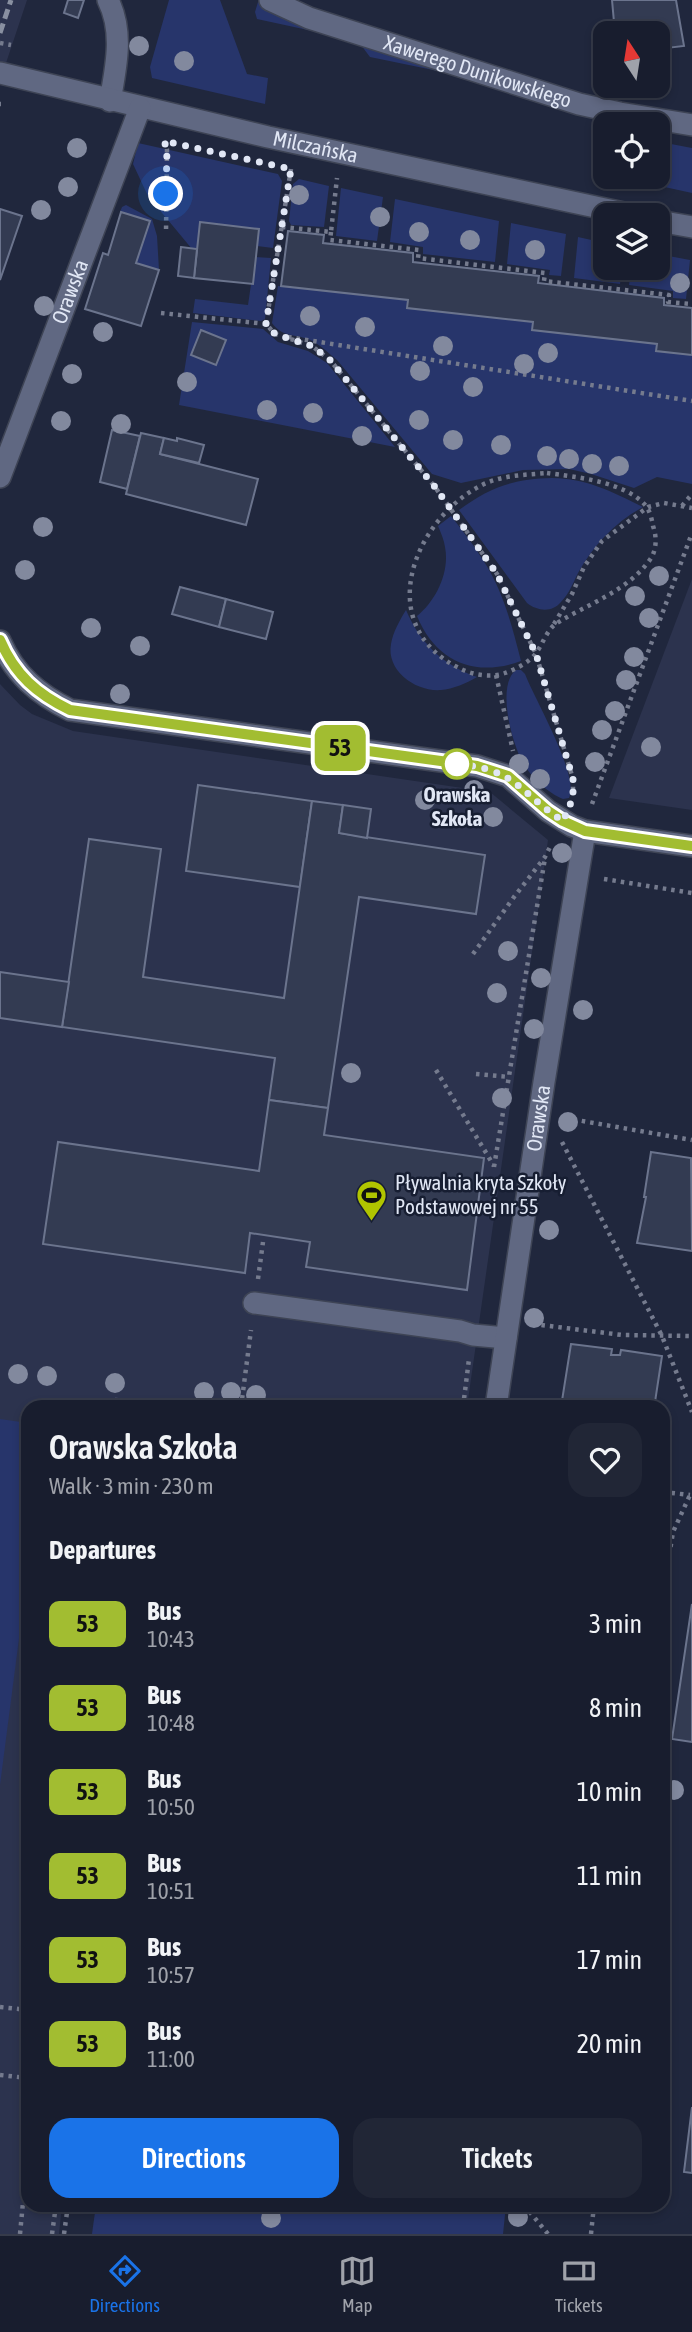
<!DOCTYPE html>
<html lang="en">
<head>
<meta charset="utf-8">
<style>
  body { margin:0; font-family:"Asap Condensed",sans-serif; background:#212636; color:#f1f3f6; height:100vh; display:flex; flex-direction:column; font-size:26px; white-space:nowrap }
  * { box-sizing:border-box; margin:0 }
  p { font-size:23px; color:#9fa2aa }
  .icon { flex:none; width:38px; height:38px; fill:none; stroke:currentColor; stroke-width:2; stroke-linecap:round; stroke-linejoin:round }
  .map { position:relative; flex:1; overflow:hidden }
  .panel { position:absolute; left:21px; top:1400px; width:649px; height:812px; display:flex; flex-direction:column; background:#181d2e; border-radius:21px; box-shadow:0 4px 10px #0003,0 0 0 2px #363b4a }
  .panel>* { flex:none }
  .badge { padding:0 14px; border-radius:10px; font-size:24px; line-height:46px }
  .needle { width:46px; rotate:348deg }
  .controls { position:absolute; left:593px; top:21px; display:grid; gap:14px }
  .controls a { display:grid; place-items:center; width:77px; height:77px; border-radius:14px; background:#181d2e; box-shadow:0 4px 10px #0003,0 0 0 2px #363b4a; font-size:35px }
  .you { position:absolute; width:35px; height:35px; margin:-18px; border:5px solid #fff; border-radius:50%; background:#1a73e8; box-shadow:0 0 0 10px #1a73e833 }
  .map>.badge { position:absolute; translate:-50% -50%; box-shadow:0 0 0 4px #fff }
  h2 { padding:0 28px; font-size:26px; line-height:63px }
  .round { display:grid; place-items:center; flex:none; width:74px; height:74px; border-radius:21px; background:#212636 }
  .overview { display:flex; align-items:center; justify-content:space-between; height:119px; padding:0 28px }
  h1 { font-size:33px; font-weight:600; line-height:52px }
  .primary-button { display:flex; gap:14px; margin-top:auto; padding:14px 28px }
  .primary-button a { flex:1; height:80px; border-radius:21px; background:#1a73e8; color:#fff; font-size:28px; font-weight:600; line-height:80px; text-align:center }
  .primary-button a+a { background:#212636; color:#f1f3f6 }
  ul { padding:0; list-style:none }
  li { display:flex; align-items:center; gap:21px; height:84px; padding:0 28px }
  li div { flex:1 }
  li b { display:block; font-size:26px }
  li em { font-style:normal }
  li .badge { min-width:77px; font-weight:700; text-align:center }
  .menu { display:flex; justify-content:space-around; align-items:center; height:98px; border-top:2px solid #363b4a; background:#181d2e; font-size:19px; color:#9fa2aa }
  .menu a { display:grid; justify-items:center; gap:4px }
  .menu .current { color:#1a73e8 }
  .map>svg:first-child { display:block }
</style>
</head>
<body>
<div class="map">
<svg width="692" height="2234" viewBox="0 0 692 2234">
  <rect width="100%" height="100%" fill="#20273d"/>
  <!-- built -->
  <g fill="#2c334e">
    <polygon points="0,0 27,0 0,81"/>
    <polygon points="692,579 692,810 609,798"/>
    <polygon points="0,684 20,705 32,714 73,731 490,792 548,840 467,1407 28,1407 28,2205 62,2205 59,2234 0,2234"/>
  </g>
  <!-- green -->
  <g fill="#27356b" fill-rule="evenodd">
    <polygon points="169,0 220,0 247,74 268,78 265,104 152,78 150,67"/>
    <polygon points="258,2 264,6 472,78 370,57 361,45 331,35 257,19 255,12"/>
    <polygon points="138,143 278,174 282,181 273,248 257,246 258,229 201,222 197,249 192,249 148,196 133,164"/>
    <polygon points="671,144 692,148 692,193 660,186"/>
    <polygon points="299,179 329,186 324,227 291,225 289,221 293,184"/>
    <polygon points="341,188 383,197 377,241 336,236"/>
    <polygon points="395,199 499,221 495,262 423,254 423,247 390,242"/>
    <polygon points="126,205 152,219 157,236 159,270 136,263 150,221 120,212 122,207"/>
    <polygon points="511,223 566,234 561,276 549,275 550,270 507,264"/>
    <polygon points="578,237 605,243 606,268 622,268 620,284 574,278"/>
    <polygon points="658,254 690,260 686,299 673,298 673,291 629,285 631,268 658,268"/>
    <polygon points="255,257 271,258 265,319 261,321 193,313 195,299 248,305"/>
    <path d="M 278,286 L 408,300 L 407,307 L 533,322 L 532,330 L 657,344 L 656,351 L 692,355 L 692,484 L 657,477 L 634,488 L 591,474 L 569,469 L 523,470 L 461,483 L 432,474 L 337,360 C 328,353 320,344 308,339 C 294,334 282,337 272,323 Z"/>
    <path d="M 192,322 L 263,329 L 278,342 L 308,351 L 327,363 L 395,447 L 179,405 ZM 201,331 L 226,340 L 216,365 L 191,355 Z"/>
    <path d="M 552,478 C 586,478 613,492 643,507 C 615,522 593,546 578,573 C 573,583 569,594 561,602 C 552,613 537,611 527,603 L 459,510 C 490,487 513,479 552,478 Z"/>
    <path d="M 451,516 C 462,530 473,544 483,560 C 503,590 512,626 521,661 C 475,678 436,662 417,616 C 436,601 450,572 445,547 C 444,540 441,533 438,526 Z"/>
    <path d="M 406,610 C 420,643 443,665 477,677 C 467,683 453,689 441,690 C 416,692 386,671 391,644 C 393,632 400,620 406,610 Z"/>
    <path d="M 516,670 L 521,670 L 525,674 C 534,698 580,776 569,798 L 563,799 C 548,793 531,777 523,763 C 512,744 496,685 516,670 Z"/>
    <polygon points="0,1419 28,1423 28,1569 0,1785"/>
    <polygon points="96,2205 506,2205 503,2234 92,2234"/>
  </g>
  <!-- building -->
  <g fill="#333b52" stroke="#6b748d" stroke-width="2">
    <polygon points="68,0 84,0 78,18 64,13"/>
    <polygon points="612,0 676,0 684,46 658,49 658,33 615,33"/>
    <polygon points="0,209 22,216 0,280"/>
    <polygon points="121,212 150,221 136,263 159,270 141,326 85,309 103,253 108,255"/>
    <polygon points="200,222 259,229 253,284 194,278"/>
    <polygon points="288,231 324,235 323,243 413,253 413,262 539,276 538,283 664,298 664,305 692,308 692,355 656,351 657,344 532,330 533,322 407,308 408,300 281,286"/>
    <polygon points="181,247 197,249 194,278 178,276"/>
    <polygon points="201,330 226,340 216,365 191,355"/>
    <polygon points="112,430 140,436 127,489 100,482"/>
    <polygon points="141,433 164,438 160,454 258,479 246,525 126,494"/>
    <polygon points="164,438 177,441 177,438 204,445 199,463 160,454"/>
    <polygon points="180,587 226,599 219,627 172,614"/>
    <polygon points="226,599 273,612 266,639 219,627"/>
    <polygon points="198,785 312,801 300,887 186,871"/>
    <polygon points="312,801 343,805 339,833 485,855 476,914 359,897 328,1108 269,1100 275,1058 62,1027 89,839 161,849 143,977 284,998"/>
    <polygon points="343,805 371,809 367,838 339,833"/>
    <polygon points="0,972 69,982 62,1027 0,1018"/>
    <polygon points="269,1100 328,1108 324,1135 484,1158 467,1290 306,1267 310,1242 250,1233 245,1273 43,1244 58,1142 259,1171"/>
    <polygon points="651,1152 691,1158 692,1251 637,1243 646,1197 644,1197"/>
    <polygon points="571,1344 612,1349 611,1355 620,1355 621,1350 662,1356 655,1402 651,1401 650,1407 561,1407"/>
    <polygon points="692,1604 692,1742 672,1739"/>
    <polygon points="692,2107 692,2173 684,2172"/>
  </g>
  <g fill="none" stroke-linecap="round" stroke-linejoin="round">
    <defs>
      <g id="minor">
        <path d="M 108,0 C 124,32 116,67 110,101"/>
        <path id="s1" d="M 270,0 L 309,18 L 579,104 L 620,113 L 692,125"/>
        <path id="s2" d="M 0,73 L 268,137 L 633,215"/>
        <polyline points="658,221 692,227"/>
        <path id="s3" d="M 0,477 L 140,108"/>
        <path d="M 0,641 C 15,675 38,694 70,710 L 477,766 L 508,776 L 548,811 L 572,826 L 585,831 L 692,846"/>
        <polyline points="254,1303 460,1331 473,1335 506,1338"/>
        <path id="s4" d="M 496,1407 L 544,1082 L 585,831"/>
      </g>
    </defs>
    <!-- minor casing -->
    <use href="#minor" stroke="#3e4455" stroke-width="24"/>
    <!-- path -->
    <g stroke="#757b8e" stroke-width="4.5" stroke-dasharray="3.5 5" stroke-linecap="butt">
      <polyline points="0,43 11,45"/>
      <polyline points="0,104 1,104"/>
      <polyline points="164,141 167,149 166,233"/>
      <polyline points="291,169 266,324 275,334 312,346 330,360 435,487 497,574 536,654 573,779 573,795"/>
      <polyline points="282,227 331,232 337,178"/>
      <polyline points="331,232 330,240 419,250 418,258 545,273 544,281 669,295 668,302 692,304"/>
      <polyline points="161,313 266,324"/>
      <polyline points="288,337 692,401"/>
      <path d="M 547,473 C 577,477 626,482 646,506 C 650,511 652,520 653,526 C 657,537 657,551 649,561 C 627,591 588,604 557,623 C 547,629 543,644 536,653 C 530,662 516,669 505,673 C 491,678 472,675 459,668 C 374,626 411,523 480,486 C 500,475 525,475 547,473 Z"/>
      <polyline points="682,506 692,494"/>
      <polyline points="554,624 572,594 584,567 602,541 648,507 664,503 692,508"/>
      <polyline points="496,675 513,751"/>
      <polyline points="592,804 692,533"/>
      <polyline points="604,879 692,893"/>
      <polyline points="473,954 514,897 545,857 551,845"/>
      <polyline points="436,1070 494,1166"/>
      <polyline points="476,1074 509,1077"/>
      <polyline points="565,1118 692,1140"/>
      <polyline points="562,1142 662,1336 692,1412"/>
      <polyline points="494,1167 545,858"/>
      <polyline points="258,1279 263,1242"/>
      <polyline points="533,1324 622,1335 692,1336"/>
      <polyline points="73,1407 114,1400 202,1407"/>
      <polyline points="241,1407 251,1330"/>
      <polyline points="463,1407 469,1359"/>
      <polyline points="663,1492 690,1495"/>
      <polyline points="663,1580 667,1569 673,1532 690,1495"/>
      <polyline points="0,2007 28,2010"/>
      <polyline points="0,2075 27,2078 25,2095 28,2095"/>
      <polyline points="27,2078 28,2066"/>
      <polyline points="524,2205 548,2234"/>
      <polyline points="20,2234 28,2150"/>
      <polyline points="52,2234 56,2205"/>
      <polyline points="64,2234 68,2205"/>
      <polyline points="591,2234 594,2205"/>
    </g>
    <!-- minor -->
    <use href="#minor" stroke="#606882" stroke-width="21"/>
    <!-- rail -->
    <polyline stroke="#8990a1" stroke-width="5" stroke-dasharray="10 5" stroke-linecap="butt" points="0,33 11,0"/>
  </g>
  <!-- trees -->
  <g fill="#82899e">
    <circle cx="139" cy="46" r="10"/>
    <circle cx="184" cy="61" r="10"/>
    <circle cx="77" cy="148" r="10"/>
    <circle cx="68" cy="187" r="10"/>
    <circle cx="299" cy="195" r="10"/>
    <circle cx="41" cy="210" r="10"/>
    <circle cx="380" cy="217" r="10"/>
    <circle cx="419" cy="232" r="10"/>
    <circle cx="470" cy="240" r="10"/>
    <circle cx="535" cy="250" r="10"/>
    <circle cx="680" cy="283" r="10"/>
    <circle cx="44" cy="306" r="10"/>
    <circle cx="310" cy="316" r="10"/>
    <circle cx="365" cy="327" r="10"/>
    <circle cx="103" cy="332" r="10"/>
    <circle cx="443" cy="346" r="10"/>
    <circle cx="548" cy="353" r="10"/>
    <circle cx="524" cy="364" r="10"/>
    <circle cx="420" cy="371" r="10"/>
    <circle cx="72" cy="374" r="10"/>
    <circle cx="187" cy="382" r="10"/>
    <circle cx="473" cy="387" r="10"/>
    <circle cx="267" cy="410" r="10"/>
    <circle cx="313" cy="413" r="10"/>
    <circle cx="419" cy="420" r="10"/>
    <circle cx="61" cy="421" r="10"/>
    <circle cx="121" cy="424" r="10"/>
    <circle cx="362" cy="436" r="10"/>
    <circle cx="453" cy="440" r="10"/>
    <circle cx="501" cy="445" r="10"/>
    <circle cx="547" cy="456" r="10"/>
    <circle cx="569" cy="459" r="10"/>
    <circle cx="592" cy="464" r="10"/>
    <circle cx="619" cy="466" r="10"/>
    <circle cx="43" cy="527" r="10"/>
    <circle cx="25" cy="570" r="10"/>
    <circle cx="659" cy="576" r="10"/>
    <circle cx="635" cy="596" r="10"/>
    <circle cx="649" cy="618" r="10"/>
    <circle cx="91" cy="628" r="10"/>
    <circle cx="140" cy="646" r="10"/>
    <circle cx="634" cy="657" r="10"/>
    <circle cx="626" cy="680" r="10"/>
    <circle cx="120" cy="694" r="10"/>
    <circle cx="615" cy="711" r="10"/>
    <circle cx="602" cy="730" r="10"/>
    <circle cx="651" cy="747" r="10"/>
    <circle cx="595" cy="762" r="10"/>
    <circle cx="519" cy="764" r="10"/>
    <circle cx="540" cy="779" r="10"/>
    <circle cx="474" cy="790" r="10"/>
    <circle cx="425" cy="800" r="10"/>
    <circle cx="493" cy="817" r="10"/>
    <circle cx="562" cy="853" r="10"/>
    <circle cx="508" cy="951" r="10"/>
    <circle cx="541" cy="978" r="10"/>
    <circle cx="497" cy="993" r="10"/>
    <circle cx="583" cy="1010" r="10"/>
    <circle cx="534" cy="1029" r="10"/>
    <circle cx="351" cy="1073" r="10"/>
    <circle cx="502" cy="1098" r="10"/>
    <circle cx="568" cy="1122" r="10"/>
    <circle cx="549" cy="1230" r="10"/>
    <circle cx="534" cy="1318" r="10"/>
    <circle cx="18" cy="1374" r="10"/>
    <circle cx="47" cy="1376" r="10"/>
    <circle cx="115" cy="1383" r="10"/>
    <circle cx="204" cy="1392" r="10"/>
    <circle cx="231" cy="1392" r="10"/>
    <circle cx="256" cy="1395" r="10"/>
    <circle cx="674" cy="1790" r="10"/>
    <circle cx="518" cy="2217" r="10"/>
    <circle cx="271" cy="2218" r="10"/>
  </g>
  <g fill="none" stroke-linecap="round" stroke-linejoin="round">
    <defs>
      <path id="line" d="M 0,640 C 15,675 37,694 70,710 L 477,766 L 508,776 L 548,811 L 563,821 L 585,831 L 692,846"/>
    </defs>
    <!-- line casing -->
    <use href="#line" stroke="#fff" stroke-width="16"/>
    <!-- line -->
    <use href="#line" stroke="#a2bd31" stroke-width="10"/>
    <!-- walk -->
    <path stroke="#e1e7f5" stroke-width="7" stroke-dasharray="0 12.6" d="M 166,194 L 167,149 L 164,141 L 291,169 L 266,324 L 275,334 L 312,346 L 330,360 L 435,487 L 497,574 L 536,654 L 573,779 L 573,798 L 563,821 C 519,792 516,769 457,764"/>
  </g>
  <!-- icons -->
  <defs>
    <symbol id="stadium-pin" viewBox="-11 -11 22 30"><path d="M0 17L-7.5 6A9.5 9.5 0 1 1 7.5 6Z" fill="#b1c500" stroke="#171e32"/><path d="M0-5a6.5 5 0 1 0 0 10a6.5 5 0 1 0 0-10ZM-3.5-1.8h7v3.6h-7Z" fill="#111"/></symbol>
  </defs>
  <g fill-rule="evenodd">
    <use href="#stadium-pin" x="354" y="1178" width="35" height="47"/>
  </g>
  <!-- markers -->
  <circle fill="#fff" stroke="#a2bd31" stroke-width="3.5" cx="457" cy="764" r="14"/>
  <g text-anchor="middle" stroke-width="5" stroke-linejoin="round" paint-order="stroke">
    <!-- street labels -->
    <g font-size="21" fill="#e1e7f5" stroke="#171e32">
      <text dy="7" stroke="none"><textPath href="#s1" startOffset="220">Xawerego Dunikowskiego</textPath></text>
      <text dy="7" stroke="none"><textPath href="#s2" startOffset="324">Milczańska</textPath></text>
      <text dy="7" stroke="none"><textPath href="#s3" startOffset="198">Orawska</textPath></text>
      <text dy="7" stroke="none"><textPath href="#s4" startOffset="292">Orawska</textPath></text>
    </g>
    <!-- stop labels -->
    <g font-size="21" font-weight="bold" fill="#e1e7f5" stroke="#171e32">
      <text x="457" y="802">Orawska<tspan x="457" dy="24">Szkoła</tspan></text>
    </g>
    <!-- poi labels -->
    <g font-size="21" fill="#e1e7f5" stroke="#171e32" text-anchor="start">
      <text x="395" y="1190">Pływalnia kryta Szkoły<tspan x="395" dy="24">Podstawowej nr 55</tspan></text>
    </g>
  </g>
</svg>
<div class="controls">
<a><svg class="needle" viewBox="-14 -14 28 28"><path d="M0-13l5 13h-10z" fill="#e53935"/><path d="M0 13l5-13h-10z" fill="#9fa2aa"/></svg></a>
<a><svg class="icon" aria-label="locate" viewBox="0 0 24 24"><circle cx="12" cy="12" r="6"/><path d="M12 2v4M12 18v4M2 12h4M18 12h4"/></svg></a>
<a><svg class="icon" aria-label="layers" viewBox="0 0 24 24"><path d="M12 4l9 5-9 5-9-5zM3 14l9 5 9-5"/></svg></a>
</div>
<div class="you" style="left:166px;top:194px"></div>
<b class="badge" style="left:340px;top:748px;background:#a2bd31;color:#111">53</b>
<section class="panel">
<div class="overview"><div><h1>Orawska Szkoła</h1><p>Walk · 3 min · 230 m</p></div><a class="round"><svg class="icon" aria-label="heart" viewBox="0 0 24 24"><path d="M12 20l-8-8c-3-5 5-10 8-4 3-6 11-1 8 4z"/></svg></a></div>
<h2>Departures</h2>
<ul>
<li><span class="badge" style="background:#a2bd31;color:#111">53</span><div><b>Bus</b><p>10:43</p></div><em>3 min</em></li>
<li><span class="badge" style="background:#a2bd31;color:#111">53</span><div><b>Bus</b><p>10:48</p></div><em>8 min</em></li>
<li><span class="badge" style="background:#a2bd31;color:#111">53</span><div><b>Bus</b><p>10:50</p></div><em>10 min</em></li>
<li><span class="badge" style="background:#a2bd31;color:#111">53</span><div><b>Bus</b><p>10:51</p></div><em>11 min</em></li>
<li><span class="badge" style="background:#a2bd31;color:#111">53</span><div><b>Bus</b><p>10:57</p></div><em>17 min</em></li>
<li><span class="badge" style="background:#a2bd31;color:#111">53</span><div><b>Bus</b><p>11:00</p></div><em>20 min</em></li>
</ul>
<div class="primary-button"><a>Directions</a><a>Tickets</a></div>
</section>
</div>
<nav class="menu">
<a class="current"><svg class="icon" aria-label="directions" viewBox="0 0 24 24"><path d="M12 3l9 9-9 9-9-9zM9 14v-3h6M13 9l2 2-2 2"/></svg>Directions</a>
<a><svg class="icon" aria-label="map" viewBox="0 0 24 24"><path d="M3 6l6-2 6 2 6-2v14l-6 2-6-2-6 2zM9 4v14M15 6v14"/></svg>Map</a>
<a><svg class="icon" aria-label="tickets" viewBox="0 0 24 24"><path d="M3 7h18v10H3zM15 7v10"/></svg>Tickets</a>
</nav>
</body>
</html>
